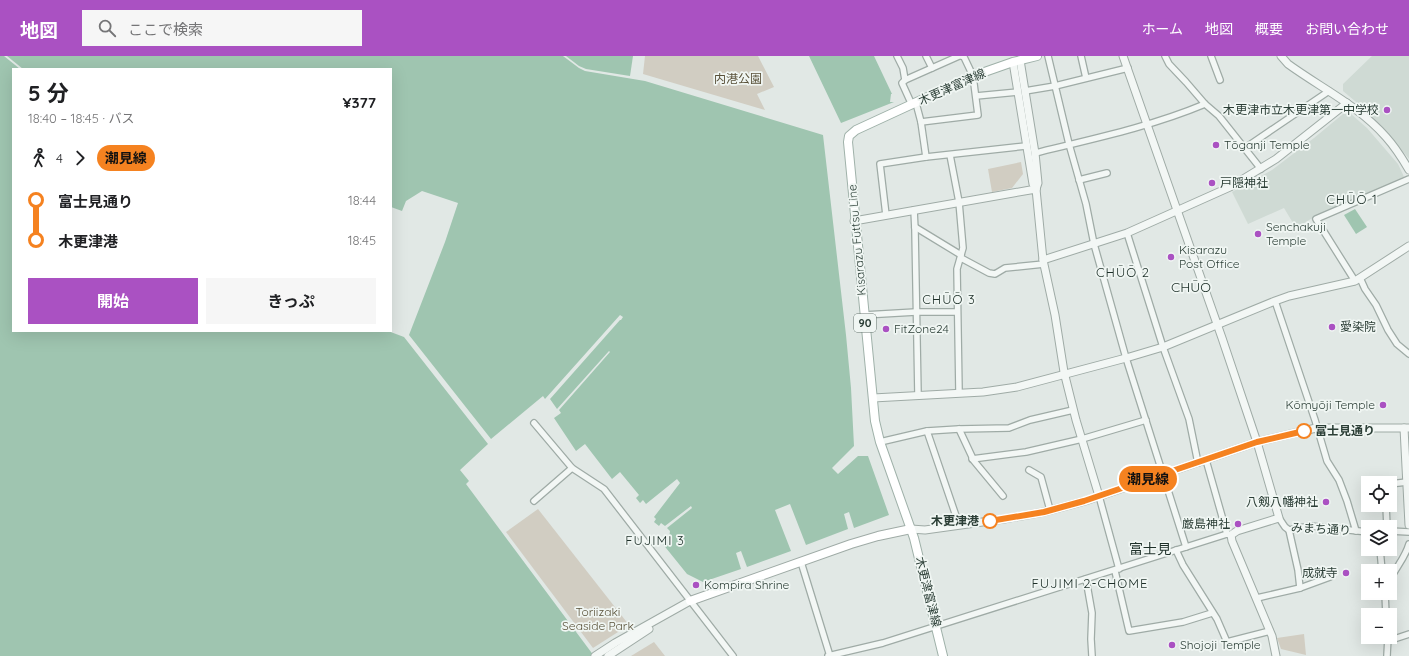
<!DOCTYPE html>
<html lang="ja">
<head>
<meta charset="utf-8">
<style>
  body { margin:0; font-family:Quicksand,"Noto Sans JP",sans-serif; background:#f6f6f6; color:#202124; height:100vh; display:flex; flex-direction:column; font-size:15px; white-space:nowrap }
  * { box-sizing:border-box; margin:0 }
  p { font-size:13px; color:#757577 }
  .icon { flex:none; width:22px; height:22px; fill:none; stroke:currentColor; stroke-width:2; stroke-linecap:round; stroke-linejoin:round }
  .map { position:relative; flex:1; overflow:hidden }
  .side { position:absolute; left:12px; top:12px; width:380px; height:264px; display:flex; flex-direction:column; background:#fff; border-radius:0px; box-shadow:0 4px 16px #0002 }
  .side>* { flex:none }
  .badge { padding:0 8px; border-radius:13px; font-size:14px; line-height:26px }
  .controls { position:absolute; left:1361px; top:420px; display:grid; gap:8px }
  .controls a { display:grid; place-items:center; width:36px; height:36px; border-radius:0px; background:#fff; box-shadow:0 4px 16px #0002; font-size:20px }
  .map>.badge { position:absolute; translate:-50% -50%; box-shadow:0 0 0 2px #fff }
  .legs { display:flex; align-items:center; gap:6px; height:44px; padding:0 16px; font-size:13px }
  .legs p { margin-inline-start:auto }
  .headline { display:flex; align-items:center; justify-content:space-between; height:68px; padding:0 16px }
  h1 { font-size:22px; font-weight:700; line-height:30px }
  .cta { display:flex; gap:8px; margin-top:auto; padding:8px 16px }
  .cta a { flex:1; height:46px; border-radius:0px; background:#aa51c2; color:#fff; font-size:16px; font-weight:700; line-height:46px; text-align:center }
  .cta a+a { background:#f6f6f6; color:#202124 }
  ul { padding:0 16px; list-style:none }
  li { display:flex; align-items:center; gap:14px; height:40px; font-size:15px }
  li i { display:grid; place-items:center; width:6px; height:100%; margin:0 5px; background:currentColor }
  li i::after { content:''; width:10px; height:10px; margin:-5px; border:3px solid; border-radius:50%; background:#fff }
  li p { margin-inline-start:auto }
  li:first-child i { background:linear-gradient(#0000 50%,currentColor 0) }
  li:last-child i { background:linear-gradient(currentColor 50%,#0000 0) }
  header { display:flex; align-items:center; gap:24px; box-sizing:border-box; height:56px; padding:0 20px; background:#aa51c2; color:#fff }
  header strong { font-size:19px }
  nav { display:flex; gap:22px; margin-inline-start:auto; font-size:14px }
  .search { width:280px; height:36px; background:#f6f6f6; display:flex; align-items:center; gap:10px; box-sizing:border-box; padding:0 14px; border-radius:0px; color:#757577; font-size:15px }
  .map>svg:first-child { display:block }
</style>
</head>
<body>
<header>
<strong>地図</strong>
<div class="search"><svg class="icon" aria-label="search" viewBox="0 0 24 24"><circle cx="10" cy="10" r="6"/><path d="M15 15l6 6"/></svg>ここで検索</div>
<nav><a>ホーム</a><a>地図</a><a>概要</a><a>お問い合わせ</a></nav>
</header>
<div class="map">
<svg width="1409" height="600" viewBox="0 0 1409 600">
  <rect width="100%" height="100%" fill="#e1e8e5"/>
  <!-- built -->
  <g fill="#cfdad4">
    <polygon points="1372,0 1409,0 1409,103 1382,70 1361,50 1343,35 1343,28"/>
    <polygon points="1343,58 1351,58 1367,72 1398,108 1405,123 1314,161 1296,172 1284,152 1248,168 1232,136 1272,114 1314,82"/>
  </g>
  <!-- green -->
  <g fill="#d1cdc2">
    <polygon points="645,0 758,0 774,31 757,38 765,54 643,18"/>
    <polygon points="1021,106 1023,118 1012,132 992,136 988,113"/>
    <polygon points="538,453 629,569 593,592 506,476"/>
    <polygon points="1304,578 1306,599 1281,593 1277,582"/>
    <polygon points="654,586 665,600 631,600"/>
  </g>
  <!-- water -->
  <g fill="#9fc5b0">
    <polygon points="0,0 4,0 20,13 13,13 13,275 388,275 404,281 488,388 460,414 469,425 466,428 594,600 0,600"/>
    <polygon points="7,0 563,0 579,12 585,15 645,25 823,79 846,279 851,332 854,390 832,412 838,418 858,400 868,400 889,459 854,472 849,456 844,458 848,473 806,489 790,448 775,454 791,495 747,511 741,495 736,497 741,513 703,526 687,518 662,487 669,482 670,475 667,472 692,452 691,450 665,470 661,467 659,470 654,466 656,463 654,461 680,427 677,423 646,448 643,444 640,447 636,442 639,439 620,416 612,423 585,388 576,395 554,362 561,357 559,354 610,296 609,295 557,353 550,343 620,264 621,264 623,261 620,259 545,343 543,340 491,383 409,279 445,186 458,147 422,135 406,145 402,155 391,151 391,13 23,13"/>
    <polygon points="566,0 633,0 630,20 586,13 579,10"/>
    <polygon points="809,0 874,0 892,38 891,38 890,46 894,46 841,67"/>
    <polygon points="1355,153 1367,171 1356,178 1344,159"/>
  </g>
  <g fill="none" stroke-linecap="round" stroke-linejoin="round">
    <defs>
      <g id="minor">
        <polyline points="897,0 903,12 905,24 902,27 912,49"/>
        <polyline points="926,0 932,12"/>
        <polyline points="1048,0 1069,88 1086,148 1094,188 1126,302 1186,491"/>
        <polyline points="1081,0 1086,22"/>
        <polyline points="1165,0 1169,8 1186,26 1205,48 1219,60 1261,113"/>
        <polyline points="1211,0 1220,24"/>
        <polyline points="905,24 959,0"/>
        <polyline points="1025,35 1055,30 1128,12"/>
        <polyline points="976,40 1018,36"/>
        <polyline points="916,47 921,66 926,101"/>
        <polyline points="921,66 978,59 973,20 964,1 961,0"/>
        <polyline points="1245,92 1329,35"/>
        <path d="M 1035,97 C 1092,83 1150,71 1205,48"/>
        <polyline points="950,99 959,146 963,192 957,213 959,336"/>
        <polyline points="1079,124 1107,117"/>
        <polyline points="914,154 915,174 918,339"/>
        <polyline points="886,159 880,108 926,101 1026,90"/>
        <polyline points="915,171 961,199"/>
        <polyline points="1127,177 1163,291 1189,363 1198,407"/>
        <polyline points="961,202 989,217 995,218 1005,212 1044,208"/>
        <polyline points="1360,222 1365,233 1376,249 1388,274 1397,288 1409,298"/>
        <polyline points="1355,225 1316,163 1409,123"/>
        <polyline points="1275,245 1315,364 1327,405 1339,424 1347,445 1356,475"/>
        <polyline points="864,259 916,256 957,256"/>
        <polyline points="534,367 572,412 604,433 733,600"/>
        <polyline points="959,373 974,405 1003,440"/>
        <polyline points="927,375 956,460 958,469"/>
        <polyline points="880,386 927,375 959,373 1009,372 1030,364 1073,354"/>
        <polyline points="972,403 1026,396 1082,383 1146,364"/>
        <polyline points="1206,404 1227,478"/>
        <polyline points="1029,414 1041,421 1050,454"/>
        <polyline points="1390,428 1407,426"/>
        <polyline points="1099,440 1119,513"/>
        <polyline points="534,445 572,412"/>
        <polyline points="1386,449 1387,471"/>
        <polyline points="1279,462 1285,471 1289,474 1310,470 1368,476"/>
        <polyline points="1289,474 1298,514 1300,532"/>
        <polyline points="1390,475 1409,476"/>
        <polyline points="1380,493 1382,515"/>
        <polyline points="1176,494 1183,509 1217,563 1227,586 1270,575"/>
        <polyline points="801,506 830,600"/>
        <polyline points="1115,515 1129,575 1183,566 1212,557"/>
        <polyline points="1086,523 1092,557 1091,583 1092,600"/>
        <path d="M 1390,524 C 1396,511 1405,502 1409,488"/>
        <polyline points="1385,537 1386,559"/>
        <polyline points="1257,542 1300,532 1330,521"/>
        <polyline points="1388,585 1409,578"/>
        <polyline points="828,600 883,587 1227,478 1231,479"/>
        <polyline points="1387,600 1388,581"/>
      </g>
      <g id="tertiary">
        <polyline points="1123,0 1177,154 1222,282 1257,386 1279,462 1237,475 1231,479 1232,485 1272,580 1276,600"/>
        <path d="M 1281,0 L 1288,8 C 1321,32 1359,50 1386,81 C 1395,91 1402,102 1409,114"/>
        <polyline points="1020,4 1035,97 1038,127 1036,133"/>
        <polyline points="1013,6 1033,128 1036,133"/>
        <polyline points="854,165 1036,133 1043,204 1055,259 1064,316 1076,364 1099,440"/>
        <polyline points="1043,204 1127,177 1230,131 1276,103 1347,47"/>
        <polyline points="873,342 983,336 1017,331 1126,302 1163,291 1275,245 1289,240 1355,225 1409,190"/>
        <polyline points="1404,372 1409,469"/>
        <polyline points="911,473 925,474 1004,463 1044,456 1085,445 1257,386 1316,372 1409,372"/>
        <polyline points="595,600 615,587 690,545"/>
        <polyline points="608,600 649,573"/>
      </g>
      <polyline id="secondary" points="690,545 851,488 878,480 911,473"/>
      <polyline id="primary" points="943,600 914,482 880,386 875,365 848,86 849,80 856,74 973,20 1013,6 1037,0"/>
    </defs>
    <!-- minor casing -->
    <use href="#minor" stroke="#9faba6" stroke-width="8"/>
    <!-- tertiary casing -->
    <use href="#tertiary" stroke="#9faba6" stroke-width="9"/>
    <!-- secondary casing -->
    <use href="#secondary" stroke="#9faba6" stroke-width="10"/>
    <!-- primary casing -->
    <use href="#primary" stroke="#9fb1a9" stroke-width="10"/>
    <!-- minor -->
    <use href="#minor" stroke="#f3f7f5" stroke-width="5.5"/>
    <!-- tertiary -->
    <use href="#tertiary" stroke="#f3f7f5" stroke-width="7"/>
    <!-- secondary -->
    <use href="#secondary" stroke="#fff" stroke-width="8"/>
    <!-- primary -->
    <use href="#primary" stroke="#fff" stroke-width="8"/>
  </g>
  <g fill="none" stroke-linecap="round" stroke-linejoin="round">
    <defs>
      <polyline id="line-1" points="990,465 1044,456 1084,445 1257,386 1304,375"/>
    </defs>
    <!-- line-1 casing -->
    <use href="#line-1" stroke="#fff" stroke-width="9"/>
    <!-- line-1 -->
    <use href="#line-1" stroke="#f58220" stroke-width="6"/>
  </g>
  <!-- markers -->
  <g fill="#aa51c2" stroke="#f0f6f3" stroke-width="1.5">
    <circle cx="1387" cy="54" r="4"/>
    <circle cx="1216" cy="89" r="4"/>
    <circle cx="1212" cy="127" r="4"/>
    <circle cx="1258" cy="178" r="4"/>
    <circle cx="1171" cy="201" r="4"/>
    <circle cx="1332" cy="271" r="4"/>
    <circle cx="886" cy="273" r="4"/>
    <circle cx="1383" cy="349" r="4"/>
    <circle cx="1326" cy="446" r="4"/>
    <circle cx="1238" cy="468" r="4"/>
    <circle cx="1346" cy="517" r="4"/>
    <circle cx="696" cy="529" r="4"/>
    <circle cx="1172" cy="589" r="4"/>
  </g>
  <g fill="#fff" stroke="#f58220" stroke-width="2">
    <circle cx="1304" cy="375" r="7"/>
    <circle cx="990" cy="465" r="7"/>
  </g>
  <g text-anchor="middle" stroke-width="3.5" stroke-linejoin="round" paint-order="stroke">
    <!-- shield labels -->
    <rect fill="#f0f6f3" stroke="#66756f" stroke-width="1" x="854" y="258" width="22" height="18" rx="3"/>
    <g font-size="11" font-weight="bold" fill="#2b3e36">
      <text x="865" y="271">90</text>
    </g>
    <!-- park labels -->
    <g font-size="12" fill="#595139" stroke="#f0f6f3">
      <text x="738" y="27">内港公園</text>
      <text x="598" y="560">Toriizaki<tspan x="598" dy="14">Seaside Park</tspan></text>
    </g>
    <!-- street labels -->
    <g font-size="12" fill="#2b3e36" stroke="#f0f6f3">
      <text transform="translate(952 31) rotate(-24)" y="4">木更津富津線</text>
      <text transform="translate(857 184) rotate(-95)" y="4">Kisarazu Futtsu Line</text>
      <text transform="translate(1321 473) rotate(3)" y="4">みまち通り</text>
      <text transform="translate(928 536) rotate(76)" y="4">木更津富津線</text>
    </g>
    <!-- poi labels -->
    <g font-size="12" fill="#2b3e36" stroke="#f0f6f3" text-anchor="start">
      <text x="1379" y="58" text-anchor="end">木更津市立木更津第一中学校</text>
      <text x="1224" y="93">Tōganji Temple</text>
      <text x="1220" y="131">戸隠神社</text>
      <text x="1266" y="175">Senchakuji<tspan x="1266" dy="14">Temple</tspan></text>
      <text x="1179" y="198">Kisarazu<tspan x="1179" dy="14">Post Office</tspan></text>
      <text x="1340" y="275">愛染院</text>
      <text x="894" y="277">FitZone24</text>
      <text x="1375" y="353" text-anchor="end">Kōmyōji Temple</text>
      <text x="1318" y="450" text-anchor="end">八剱八幡神社</text>
      <text x="1230" y="472" text-anchor="end">厳島神社</text>
      <text x="1338" y="521" text-anchor="end">成就寺</text>
      <text x="704" y="533">Kompira Shrine</text>
      <text x="1180" y="593">Shojoji Temple</text>
    </g>
    <!-- stop labels -->
    <g font-size="12" font-weight="bold" fill="#2b3e36" stroke="#f0f6f3" text-anchor="start">
      <text x="1315" y="379">富士見通り</text>
      <text x="979" y="469" text-anchor="end">木更津港</text>
    </g>
    <!-- neighbourhood labels -->
    <g font-size="13" letter-spacing="1" fill="#1d2f28" stroke="#f0f6f3">
      <text x="1352" y="148">CHŪŌ 1</text>
      <text x="1123" y="221">CHŪŌ 2</text>
      <text x="949" y="248">CHŪŌ 3</text>
      <text x="655" y="489">FUJIMI 3</text>
      <text x="1090" y="532">FUJIMI 2-CHOME</text>
    </g>
    <!-- quarter labels -->
    <g font-size="14" fill="#1d2f28" stroke="#f0f6f3">
      <text x="1191" y="236">CHŪŌ</text>
      <text x="1150" y="498">富士見</text>
    </g>
  </g>
</svg>
<div class="controls">
<a><svg class="icon" aria-label="locate" viewBox="0 0 24 24"><circle cx="12" cy="12" r="6"/><path d="M12 2v4M12 18v4M2 12h4M18 12h4"/></svg></a>
<a><svg class="icon" aria-label="layers" viewBox="0 0 24 24"><path d="M12 4l9 5-9 5-9-5zM3 14l9 5 9-5"/></svg></a>
<a>+</a>
<a>−</a>
</div>
<b class="badge" style="left:1148px;top:423px;background:#f58220;color:#111">潮見線</b>
<section class="side">
<div class="headline"><div><h1>5 分</h1><p>18:40 – 18:45 · バス</p></div><b>¥377</b></div>
<div class="legs"><svg class="icon" aria-label="walk" viewBox="0 0 24 24"><circle cx="13" cy="4" r="2"/><path d="M13 8l-2 6 4 7M11 14l-3 7M7 12l3-4h3l4 4"/></svg>4<svg class="icon" aria-label="forward" viewBox="0 0 24 24"><path d="M9 5l7 7-7 7"/></svg><b class="badge" style="background:#f58220;color:#111">潮見線</b></div>
<ul>
<li><i style="color:#f58220"></i><b>富士見通り</b><p>18:44</p></li>
<li><i style="color:#f58220"></i><b>木更津港</b><p>18:45</p></li>
</ul>
<div class="cta"><a>開始</a><a>きっぷ</a></div>
</section>
</div>
</body>
</html>
